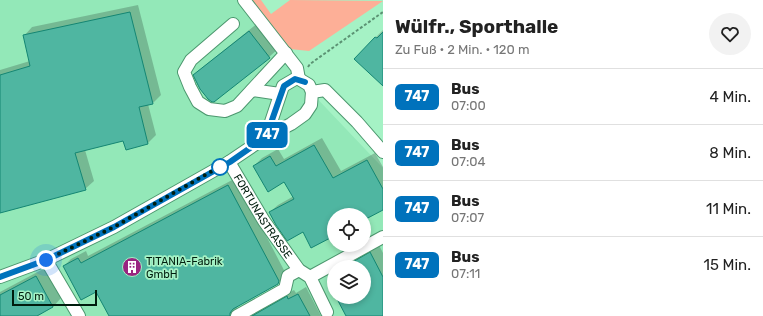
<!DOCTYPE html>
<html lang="de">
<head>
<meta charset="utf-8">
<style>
  body { margin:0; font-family:Rubik,sans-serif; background:#f2f2f2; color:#222; height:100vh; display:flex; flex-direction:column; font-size:15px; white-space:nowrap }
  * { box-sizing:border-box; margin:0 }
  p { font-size:13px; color:#767676 }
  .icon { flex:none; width:22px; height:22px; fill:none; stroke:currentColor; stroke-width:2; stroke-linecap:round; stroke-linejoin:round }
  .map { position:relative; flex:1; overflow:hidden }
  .drawer { display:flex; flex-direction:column; background:#fff; width:380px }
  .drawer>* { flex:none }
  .badge { padding:0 8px; border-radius:6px; font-size:14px; line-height:26px }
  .controls { position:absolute; left:327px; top:208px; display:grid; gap:8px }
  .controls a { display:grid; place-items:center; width:44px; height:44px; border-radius:50%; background:#fff; box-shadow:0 2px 6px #0003; font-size:20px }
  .scale { position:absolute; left:12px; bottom:10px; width:85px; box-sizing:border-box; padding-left:4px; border:2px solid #001d0e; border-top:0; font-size:11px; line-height:14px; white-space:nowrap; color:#001d0e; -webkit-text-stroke:3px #a5f2c5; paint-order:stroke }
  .you { position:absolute; width:20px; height:20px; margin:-10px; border:3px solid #fff; border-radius:50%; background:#1a73e8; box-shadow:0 0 0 6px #1a73e833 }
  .map>.badge { position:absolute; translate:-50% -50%; box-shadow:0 0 0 2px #fff }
  .round { display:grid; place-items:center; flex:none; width:42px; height:42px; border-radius:21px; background:#f2f2f2 }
  .head { display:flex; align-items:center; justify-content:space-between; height:68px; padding:0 12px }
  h1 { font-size:19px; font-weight:700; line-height:30px }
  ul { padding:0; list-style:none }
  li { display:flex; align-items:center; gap:12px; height:56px; padding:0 12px; border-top:1px solid #e0e0e0 }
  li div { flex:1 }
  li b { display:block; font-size:15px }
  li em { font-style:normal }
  li .badge { min-width:44px; font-weight:700; text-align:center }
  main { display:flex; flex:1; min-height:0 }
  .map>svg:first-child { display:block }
</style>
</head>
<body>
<main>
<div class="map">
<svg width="383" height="316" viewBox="0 0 383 316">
  <rect width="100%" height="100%" fill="#a5f2c5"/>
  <!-- built -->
  <path fill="#93e8b8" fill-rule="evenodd" d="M 0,0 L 237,0 L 291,71 L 383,168 L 383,316 L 0,316 ZM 334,215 L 364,215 L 364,245 L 334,245 ZM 334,267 L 364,267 L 364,297 L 334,297 Z"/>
  <!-- grass -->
  <polygon fill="#fdaf97" points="252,0 261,0 271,14 290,0 383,1 309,51 290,49"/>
  <!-- shadow -->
  <g fill="#0003">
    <polygon points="138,5 161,95 153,103 148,104 156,135 148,143 124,140 85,150 94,181 85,189 0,212 0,70 30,61 24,36 32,27"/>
    <polygon points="258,23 278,49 269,57 214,101 194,75 203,67"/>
    <polygon points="383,30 383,85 376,37"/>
    <polygon points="322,138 341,171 375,153 383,167 383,208 364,219 364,215 334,215 334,235 270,212 278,205 294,196 285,181 254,166 262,158 278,149 284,159"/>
    <polygon points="236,178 286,274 278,283 237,306 238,313 243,316 110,316 97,291 64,266 71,259 86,251 88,256"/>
    <polygon points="379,245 383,253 383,316 347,316 337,297 364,297 364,267 341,267 345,264"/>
    <polygon points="45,268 61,298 53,307 35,316 0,316 0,292"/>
    <polygon points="334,275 334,292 328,281"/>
    <polygon points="306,287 321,316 247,316 294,290 296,293"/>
  </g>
  <!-- building -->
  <g fill="#4fb6a1" stroke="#148673">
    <polygon points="130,12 153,104 139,107 148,144 126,150 123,141 75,153 86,190 0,213 0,75 30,66 23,35"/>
    <polygon points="249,31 270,58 214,102 212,102 208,99 200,89 193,75"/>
    <polygon points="383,32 383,86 354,59 375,37 377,38"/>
    <polygon points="314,145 333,178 367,160 383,189 383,210 364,220 364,215 334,215 334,236 311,248 303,232 287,241 276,225 269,212 294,199 284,182 268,192 253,166 270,156 276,166"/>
    <polygon points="228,185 279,281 278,284 233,309 230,313 230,316 109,316 96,292 81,300 63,266 78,258 81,263"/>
    <polygon points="370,252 383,277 383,316 346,316 336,297 364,297 364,267 344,267"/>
    <polygon points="36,276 53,307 37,316 0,316 0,295"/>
    <polygon points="298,294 310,316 252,316 287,296 288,299"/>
  </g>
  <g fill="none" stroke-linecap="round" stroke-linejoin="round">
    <defs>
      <g id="minor">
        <polyline points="244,0 297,68 299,79"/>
        <polyline points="233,24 191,60 184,72 190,87 198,102 209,109 225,111 237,106 286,53"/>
        <polyline points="252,90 280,94"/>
        <polyline points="312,92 325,90 357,122 383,152"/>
        <path id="s1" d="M 229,162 L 264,221 L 299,270 L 310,277 L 327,312"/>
        <polyline points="46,260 79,316"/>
        <polyline points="0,277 46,260 114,227 229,162 266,137 291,124 305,114 311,105 312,92 309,85 299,79 295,79 283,86 266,137"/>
        <polyline points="310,277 383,237"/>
        <polyline points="237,316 285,289 288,276 299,270"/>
      </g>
    </defs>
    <!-- minor casing -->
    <use href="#minor" stroke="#4c976e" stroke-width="14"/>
    <!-- path -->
    <polyline stroke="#5b9273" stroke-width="2" stroke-dasharray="3 2" stroke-linecap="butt" points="308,67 310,64 383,12"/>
    <!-- minor -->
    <use href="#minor" stroke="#fff" stroke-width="12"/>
  </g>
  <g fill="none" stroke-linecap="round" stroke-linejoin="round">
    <defs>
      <polyline id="line" points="0,277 46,260 114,227 230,162 266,137 284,86 295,79 305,82"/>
    </defs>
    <!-- line casing -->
    <use href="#line" stroke="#fff" stroke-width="9"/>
    <!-- line -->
    <use href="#line" stroke="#0072bc" stroke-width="6"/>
    <!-- walk -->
    <polyline stroke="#001d0e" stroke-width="4" stroke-dasharray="0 7.2" points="46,260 114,227 221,166 220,167"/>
  </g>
  <!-- icons -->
  <defs>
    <symbol id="building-disc" viewBox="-11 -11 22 22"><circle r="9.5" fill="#992480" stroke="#a5f2c5"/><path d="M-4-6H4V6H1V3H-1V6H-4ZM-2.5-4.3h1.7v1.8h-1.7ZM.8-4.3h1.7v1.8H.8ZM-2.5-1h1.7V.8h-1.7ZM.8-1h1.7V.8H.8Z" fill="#fff"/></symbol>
  </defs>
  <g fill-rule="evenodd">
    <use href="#building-disc" x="121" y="256" width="22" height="22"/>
  </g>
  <!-- markers -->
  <circle fill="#fff" stroke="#0072bc" stroke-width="2" cx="220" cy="167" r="8"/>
  <g text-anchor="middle" stroke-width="3.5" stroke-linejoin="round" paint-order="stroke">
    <!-- street labels -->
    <g font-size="11" fill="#001d0e" stroke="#a5f2c5">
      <text dy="4" stroke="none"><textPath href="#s1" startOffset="64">FORTUNASTRASSE</textPath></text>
    </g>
    <!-- poi labels -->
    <g font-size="11" fill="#001d0e" stroke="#a5f2c5" text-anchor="start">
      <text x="146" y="265">TITANIA-Fabrik<tspan x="146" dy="13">GmbH</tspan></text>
    </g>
  </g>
</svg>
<div class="controls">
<a><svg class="icon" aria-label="locate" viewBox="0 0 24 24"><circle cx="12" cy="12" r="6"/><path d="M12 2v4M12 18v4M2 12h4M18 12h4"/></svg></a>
<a><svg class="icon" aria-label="layers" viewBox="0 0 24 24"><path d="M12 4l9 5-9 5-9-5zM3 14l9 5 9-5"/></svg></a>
</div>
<div class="scale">50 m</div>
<div class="you" style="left:46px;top:260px"></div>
<b class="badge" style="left:267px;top:135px;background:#0072bc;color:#fff">747</b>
</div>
<section class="drawer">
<div class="head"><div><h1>Wülfr., Sporthalle</h1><p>Zu Fuß · 2 Min. · 120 m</p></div><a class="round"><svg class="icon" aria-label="heart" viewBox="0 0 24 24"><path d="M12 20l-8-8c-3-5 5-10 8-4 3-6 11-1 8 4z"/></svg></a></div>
<ul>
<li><span class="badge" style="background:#0072bc;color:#fff">747</span><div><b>Bus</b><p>07:00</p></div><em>4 Min.</em></li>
<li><span class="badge" style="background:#0072bc;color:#fff">747</span><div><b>Bus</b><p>07:04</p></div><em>8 Min.</em></li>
<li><span class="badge" style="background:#0072bc;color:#fff">747</span><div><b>Bus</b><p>07:07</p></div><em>11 Min.</em></li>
<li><span class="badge" style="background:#0072bc;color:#fff">747</span><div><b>Bus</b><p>07:11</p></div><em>15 Min.</em></li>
</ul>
</section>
</main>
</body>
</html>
